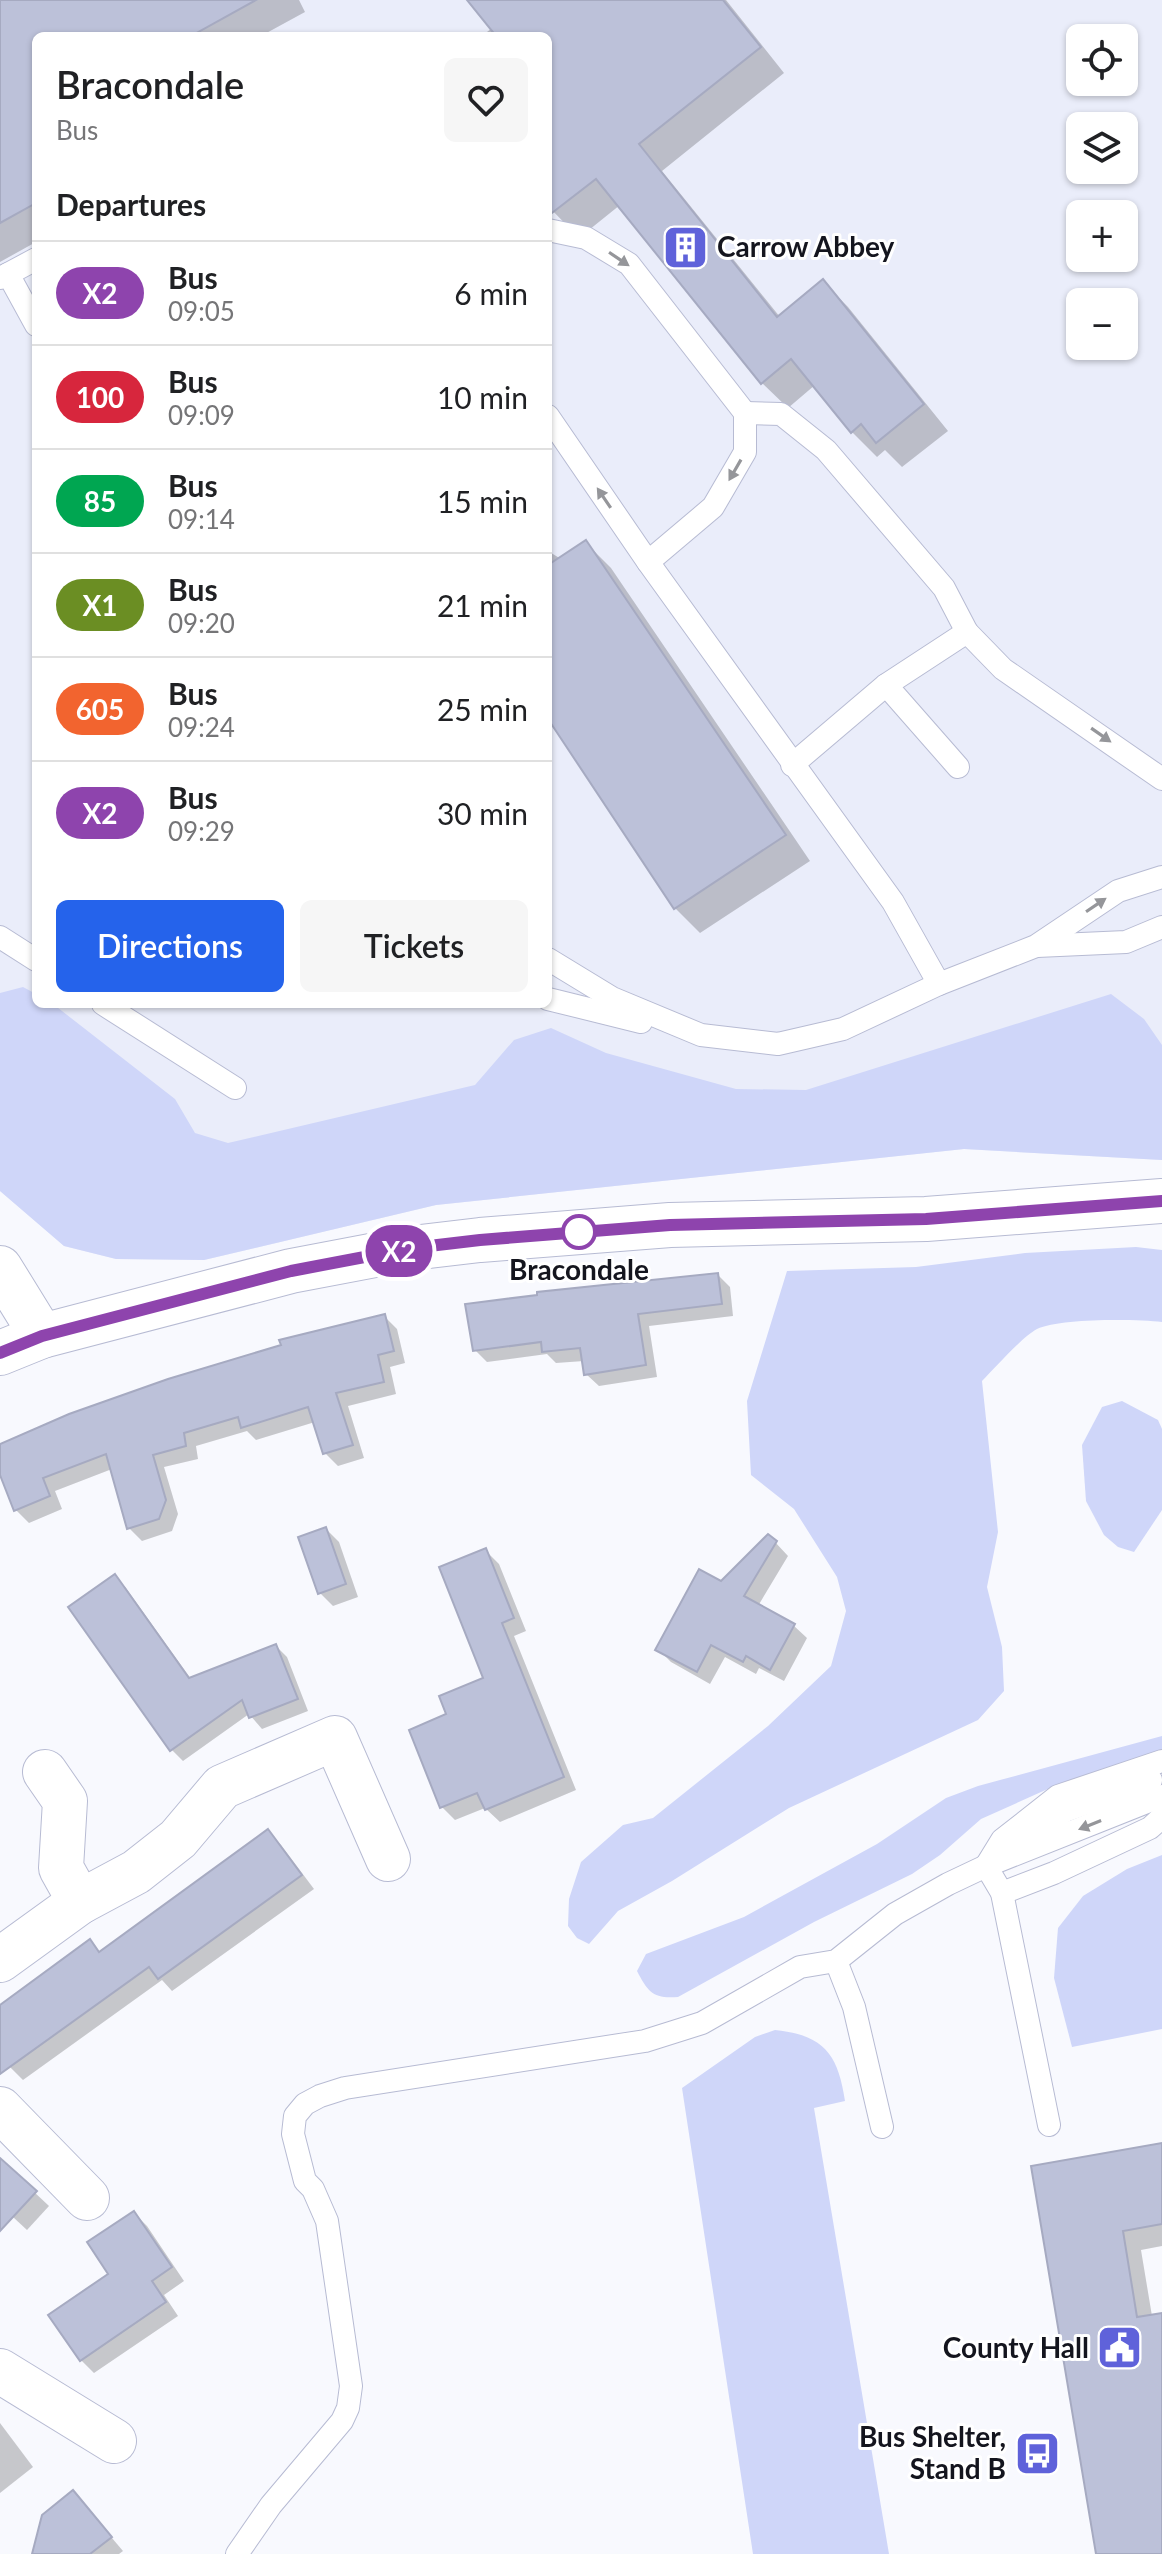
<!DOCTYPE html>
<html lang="en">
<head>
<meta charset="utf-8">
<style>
  body { margin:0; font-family:Lato,sans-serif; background:#f6f6f6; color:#202124; height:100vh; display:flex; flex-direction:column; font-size:30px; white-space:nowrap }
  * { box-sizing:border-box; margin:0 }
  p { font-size:26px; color:#757577 }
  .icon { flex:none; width:44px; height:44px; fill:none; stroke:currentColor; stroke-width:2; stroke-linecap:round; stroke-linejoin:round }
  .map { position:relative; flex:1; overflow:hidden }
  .sheet { position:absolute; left:32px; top:32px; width:520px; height:976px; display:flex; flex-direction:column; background:#fff; border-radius:12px; box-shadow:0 2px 6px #0004 }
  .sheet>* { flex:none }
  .badge { padding:0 16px; border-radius:26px; font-size:28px; line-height:52px }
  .controls { position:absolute; left:1066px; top:24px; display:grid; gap:16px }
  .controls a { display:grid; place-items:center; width:72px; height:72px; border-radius:12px; background:#fff; box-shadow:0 2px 6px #0004; font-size:40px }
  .map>.badge { position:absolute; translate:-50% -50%; box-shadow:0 0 0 4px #fff }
  h2 { padding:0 24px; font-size:30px; line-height:72px }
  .round { display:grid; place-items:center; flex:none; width:84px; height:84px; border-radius:12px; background:#f6f6f6 }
  .head { display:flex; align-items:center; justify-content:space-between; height:136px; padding:0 24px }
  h1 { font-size:38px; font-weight:600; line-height:60px }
  .primary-button { display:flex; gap:16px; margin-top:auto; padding:16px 24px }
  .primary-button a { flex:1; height:92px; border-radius:12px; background:#2563eb; color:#fff; font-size:32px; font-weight:600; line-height:92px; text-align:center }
  .primary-button a+a { background:#f6f6f6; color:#202124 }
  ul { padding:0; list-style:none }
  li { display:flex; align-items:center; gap:24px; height:104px; padding:0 24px; border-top:2px solid #e0e0e0 }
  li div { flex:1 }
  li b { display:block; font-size:30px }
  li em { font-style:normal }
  li .badge { min-width:88px; font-weight:700; text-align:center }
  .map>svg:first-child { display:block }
</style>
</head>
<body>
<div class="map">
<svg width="1162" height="2554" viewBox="0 0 1162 2554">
  <rect width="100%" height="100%" fill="#f8f9fe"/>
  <!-- built -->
  <path fill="#eaedfa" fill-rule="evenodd" d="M 0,0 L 1162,0 L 1162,1160 L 964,1149 L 436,1205 L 204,1260 L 116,1259 L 64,1246 L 0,1191 ZM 36,36 L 548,36 L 548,1004 L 36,1004 ZM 1080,38 L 1124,38 L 1124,82 L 1080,82 ZM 1080,126 L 1124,126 L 1124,170 L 1080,170 ZM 1080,214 L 1124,214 L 1124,258 L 1080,258 ZM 1080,302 L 1124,302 L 1124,346 L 1080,346 Z"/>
  <!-- green -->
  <g fill="#cfd6f9">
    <polygon points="23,987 36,994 36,1004 53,1004 175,1099 195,1133 228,1143 475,1085 514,1040 551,1028 606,1053 736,1089 806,1090 1111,994 1144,1019 1162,1045 1162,1160 964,1149 436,1205 204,1260 116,1259 64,1246 0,1191 0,993"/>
    <path d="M 1136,1247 L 1162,1250 L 1162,1322 C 1136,1319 1060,1318 1037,1329 C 1022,1337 995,1368 982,1381 L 998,1532 L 987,1587 L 1002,1647 L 1004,1691 L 978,1720 L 789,1808 L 672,1881 L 618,1911 L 589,1944 L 577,1938 L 568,1926 L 569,1899 L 581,1862 L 623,1825 L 653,1818 L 768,1726 L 831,1666 L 846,1611 L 837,1577 L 794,1509 L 751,1475 L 747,1401 L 787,1271 L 916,1267 L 1025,1253 Z"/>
    <polygon points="1122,1401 1158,1420 1162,1429 1162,1510 1134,1552 1118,1547 1104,1535 1086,1501 1082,1445 1102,1407"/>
    <path d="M 1162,1736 L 1162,1754 L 1050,1788 L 981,1819 L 940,1855 L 912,1874 L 814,1922 L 678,1997 C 653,1999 648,1992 637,1971 L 646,1954 L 744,1917 L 877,1844 L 946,1798 L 978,1786 Z"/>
    <polygon points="1162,1855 1162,2029 1072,2047 1054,1978 1058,1928 1083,1896 1127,1869"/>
    <path d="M 775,2030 C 824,2035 838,2054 845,2101 L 814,2108 L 889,2554 L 753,2554 L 682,2088 L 755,2037 Z"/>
  </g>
  <!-- shadow -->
  <g fill="#0003">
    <polygon points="0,0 299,0 305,12 261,36 36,36 36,242 0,262"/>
    <polygon points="490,0 726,0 784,73 662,171 780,317 823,282 848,307 948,431 902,467 885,450 877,457 852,432 815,385 788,408 762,383 620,205 579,238 548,206 548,36 482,36 492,28"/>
    <polygon points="586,543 611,568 810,861 700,933 675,908 548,716 548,551 561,559"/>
    <polygon points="718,1275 730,1287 733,1316 649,1326 657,1377 599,1386 586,1374 584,1361 556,1363 547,1354 487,1362 475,1350"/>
    <polygon points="384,1316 397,1329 405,1363 390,1367 396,1394 348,1406 364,1458 338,1466 325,1453 315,1422 256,1440 247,1431 196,1446 198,1459 164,1467 178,1514 172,1531 142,1541 129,1528 112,1469 55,1491 62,1509 29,1523 16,1510 0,1470 0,1446"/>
    <polygon points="326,1529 339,1542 358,1597 333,1606 320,1593"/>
    <polygon points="775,1542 788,1556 758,1606 793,1625 807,1638 784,1681 759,1668 756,1674 725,1657 710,1684 671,1662 658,1649 721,1584"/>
    <polygon points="486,1551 499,1564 526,1631 514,1636 576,1790 500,1822 485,1808 455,1820 442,1807 449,1715 486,1679"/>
    <polygon points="115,1576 126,1588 191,1679 276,1646 287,1657 308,1711 262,1729 249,1714 183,1761 172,1750 71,1607"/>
    <polygon points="268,1832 281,1845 314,1889 172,1991 162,1980 23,2080 10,2067 0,2054 0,2006 90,1942 101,1953"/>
    <polygon points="1162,2145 1162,2246 1141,2250 1152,2316 1162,2315 1162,2554 1099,2554 1034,2168"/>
    <polygon points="0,2160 49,2206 27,2230 0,2205"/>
    <polygon points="134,2213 147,2226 184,2281 164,2295 178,2316 94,2373 81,2360"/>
    <polygon points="0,2423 33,2467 0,2493"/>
    <polygon points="73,2492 123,2551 119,2554 34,2554"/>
  </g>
  <!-- building -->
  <g fill="#bcc1d9" stroke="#a6aac1" stroke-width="2">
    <polygon points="0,0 256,0 191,36 36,36 36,203 0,223"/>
    <polygon points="467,0 723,0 761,47 639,144 777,317 823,279 924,404 876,443 861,424 851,433 791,359 761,384 596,179 548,216 548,36 496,36"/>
    <polygon points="586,540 786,835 674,909 548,719 548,565"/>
    <polygon points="718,1273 722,1304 638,1314 646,1365 584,1375 580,1348 542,1352 541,1342 473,1351 465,1304 537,1295 537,1292"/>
    <polygon points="385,1314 394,1351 378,1355 384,1382 336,1393 353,1445 323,1454 308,1407 241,1428 238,1417 184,1433 186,1446 153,1455 166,1500 159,1519 127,1529 106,1454 43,1478 50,1496 14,1511 0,1475 0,1444 69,1414 168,1379 281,1345 279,1340"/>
    <polygon points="326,1527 346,1584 318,1594 298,1537"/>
    <polygon points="768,1534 777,1541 744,1596 795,1624 770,1670 746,1656 743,1662 711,1645 697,1672 655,1650 699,1569 721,1581"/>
    <polygon points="486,1548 514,1618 502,1623 564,1777 485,1810 477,1793 440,1808 409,1730 446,1714 439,1696 483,1678 439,1567"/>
    <polygon points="115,1574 189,1678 276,1644 298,1699 249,1718 242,1700 170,1751 68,1607"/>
    <polygon points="268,1829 302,1875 158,1979 149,1967 0,2074 0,2005 90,1939 99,1952"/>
    <polygon points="1162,2143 1162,2224 1123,2231 1137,2317 1162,2313 1162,2554 1096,2554 1031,2166"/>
    <polygon points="0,2158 37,2191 0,2231"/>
    <polygon points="134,2211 172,2267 152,2281 166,2302 80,2361 48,2315 108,2274 87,2242"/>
    <polygon points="73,2490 112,2537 90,2554 32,2554 42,2515"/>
  </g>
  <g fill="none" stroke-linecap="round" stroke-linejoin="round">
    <defs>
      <g id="lane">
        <polyline points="548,230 586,238 629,264 745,413 745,452 713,507 648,562"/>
        <polyline points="8,274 36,259"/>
        <polyline points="0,278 8,274 36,325"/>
        <polyline points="745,413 781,414 826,450 944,588 967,632"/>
        <polyline points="548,416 648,562 893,902 939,984"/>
        <polyline points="886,685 967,632 1003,669 1162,779"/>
        <polyline points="792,765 886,685 958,767"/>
        <polyline points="0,937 36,960"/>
        <polyline points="1037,946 1126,942 1162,927"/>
        <polyline points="548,959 612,998 701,1035 778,1044 843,1029 939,984 1036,946 1118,891 1162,877"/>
        <polyline points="548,999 641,1022"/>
        <polyline points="103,1004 235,1088"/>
        <polyline points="1024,1840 1065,1811 1151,1780"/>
        <polyline points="986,1866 1002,1893 1049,2125"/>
        <polyline points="986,1866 1002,1840 1058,1796 1162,1761"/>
        <polyline points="1002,1893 1054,1873 1150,1828 1162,1817"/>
        <polyline points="836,1961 854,2007 882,2127"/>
        <polyline points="237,2554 271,2505 342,2421 348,2408 351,2386 327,2221 313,2189 305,2181 293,2134 295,2116 305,2104 320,2096 345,2088 645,2041 702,2023 800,1967 836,1961 895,1914 948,1884 986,1866 1162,1796"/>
      </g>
      <g id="street">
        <polyline points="45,1772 65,1801 61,1868 80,1902"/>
        <polyline points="0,1960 80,1902 136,1872 178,1839 222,1787 335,1738 388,1859"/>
        <polyline points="0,2109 87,2198"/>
        <polyline points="0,2371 114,2441"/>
      </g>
      <g id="primary">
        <polyline points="0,1268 42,1336"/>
        <polyline points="0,1353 42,1336 291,1271 412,1248 480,1240 670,1225 926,1219 1162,1201"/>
      </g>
    </defs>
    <!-- lane casing -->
    <use href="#lane" stroke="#b7bbd3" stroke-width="24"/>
    <!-- street casing -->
    <use href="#street" stroke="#b7bbd3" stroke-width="46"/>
    <!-- primary casing -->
    <use href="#primary" stroke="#b7bbd3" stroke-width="46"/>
    <!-- lane -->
    <use href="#lane" stroke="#fff" stroke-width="22"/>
    <!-- street -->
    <use href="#street" stroke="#fff" stroke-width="44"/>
    <!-- primary -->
    <use href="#primary" stroke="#fff" stroke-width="44"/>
  </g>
  <!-- one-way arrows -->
  <defs><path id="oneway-solid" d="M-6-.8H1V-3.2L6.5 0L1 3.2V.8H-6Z" transform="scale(2)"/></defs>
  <g fill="#95969a">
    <use href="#oneway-solid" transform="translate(619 259) rotate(34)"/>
    <use href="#oneway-solid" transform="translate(735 470) rotate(120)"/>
    <use href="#oneway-solid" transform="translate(604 498) rotate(-124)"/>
    <use href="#oneway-solid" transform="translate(1101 735) rotate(35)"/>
    <use href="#oneway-solid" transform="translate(1096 905) rotate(-34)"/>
    <use href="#oneway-solid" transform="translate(1090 1825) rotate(158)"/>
  </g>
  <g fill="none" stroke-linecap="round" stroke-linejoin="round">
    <defs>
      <polyline id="line" points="0,1353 42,1336 291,1271 412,1248 480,1240 670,1225 926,1219 1162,1201"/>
    </defs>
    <!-- line casing -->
    <use href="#line" stroke="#fff" stroke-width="18"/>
    <!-- line -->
    <use href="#line" stroke="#8e44ad" stroke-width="12"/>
  </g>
  <!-- icons -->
  <defs>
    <symbol id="building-square" viewBox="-11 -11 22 22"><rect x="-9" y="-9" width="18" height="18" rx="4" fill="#5f62da" stroke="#fff"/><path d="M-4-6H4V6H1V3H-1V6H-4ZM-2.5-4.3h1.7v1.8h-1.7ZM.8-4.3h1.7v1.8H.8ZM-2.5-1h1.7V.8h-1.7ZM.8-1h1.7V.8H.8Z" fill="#fff"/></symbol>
    <symbol id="civic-square" viewBox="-11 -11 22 22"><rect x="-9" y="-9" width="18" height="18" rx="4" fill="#5f62da" stroke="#fff"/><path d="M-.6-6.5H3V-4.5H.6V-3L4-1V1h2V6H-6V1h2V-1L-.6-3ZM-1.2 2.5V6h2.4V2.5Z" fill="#fff"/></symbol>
    <symbol id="bus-square" viewBox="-11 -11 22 22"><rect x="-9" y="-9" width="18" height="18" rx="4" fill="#5f62da" stroke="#fff"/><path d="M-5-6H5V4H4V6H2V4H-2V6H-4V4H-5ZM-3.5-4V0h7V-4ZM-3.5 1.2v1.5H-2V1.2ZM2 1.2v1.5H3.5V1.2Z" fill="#fff"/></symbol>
  </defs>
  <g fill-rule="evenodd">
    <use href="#building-square" x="660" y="222" width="51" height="51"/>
    <use href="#civic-square" x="1094" y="2322" width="51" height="51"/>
    <use href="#bus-square" x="1012" y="2428" width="51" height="51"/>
  </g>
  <!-- markers -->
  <circle fill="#fff" stroke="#8e44ad" stroke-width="4" cx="579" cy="1232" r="16"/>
  <g text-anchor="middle" stroke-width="6" stroke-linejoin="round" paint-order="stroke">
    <!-- poi labels -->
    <g font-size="28" font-weight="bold" fill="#14151e" stroke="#fff" text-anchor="end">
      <text x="717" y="257" text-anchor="start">Carrow Abbey</text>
      <text x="1089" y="2358">County Hall</text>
      <text x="1006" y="2447">Bus Shelter,<tspan x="1006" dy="32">Stand B</tspan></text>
    </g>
    <!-- stop labels -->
    <g font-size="28" font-weight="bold" fill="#14151e" stroke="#fff">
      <text x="579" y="1280">Bracondale</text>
    </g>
  </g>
</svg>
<div class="controls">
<a><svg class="icon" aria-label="locate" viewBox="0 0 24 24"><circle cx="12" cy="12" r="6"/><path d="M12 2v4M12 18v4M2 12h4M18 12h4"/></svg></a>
<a><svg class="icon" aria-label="layers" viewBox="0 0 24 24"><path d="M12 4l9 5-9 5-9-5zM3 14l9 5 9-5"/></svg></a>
<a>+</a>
<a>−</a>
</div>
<b class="badge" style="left:399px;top:1251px;background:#8e44ad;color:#fff">X2</b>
<section class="sheet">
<div class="head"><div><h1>Bracondale</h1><p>Bus</p></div><a class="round"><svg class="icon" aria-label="heart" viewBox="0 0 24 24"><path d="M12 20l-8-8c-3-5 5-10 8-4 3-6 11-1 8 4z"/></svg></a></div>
<h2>Departures</h2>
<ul>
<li><span class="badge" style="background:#8e44ad;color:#fff">X2</span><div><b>Bus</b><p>09:05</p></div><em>6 min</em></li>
<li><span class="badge" style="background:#d7263d;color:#fff">100</span><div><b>Bus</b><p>09:09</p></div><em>10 min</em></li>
<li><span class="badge" style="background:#00a651;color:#fff">85</span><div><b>Bus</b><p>09:14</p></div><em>15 min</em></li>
<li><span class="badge" style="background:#6b8e23;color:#fff">X1</span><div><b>Bus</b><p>09:20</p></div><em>21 min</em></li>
<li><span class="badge" style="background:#f2642f;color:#fff">605</span><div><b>Bus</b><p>09:24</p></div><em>25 min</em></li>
<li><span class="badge" style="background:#8e44ad;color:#fff">X2</span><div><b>Bus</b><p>09:29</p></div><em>30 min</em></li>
</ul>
<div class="primary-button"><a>Directions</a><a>Tickets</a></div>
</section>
</div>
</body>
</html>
